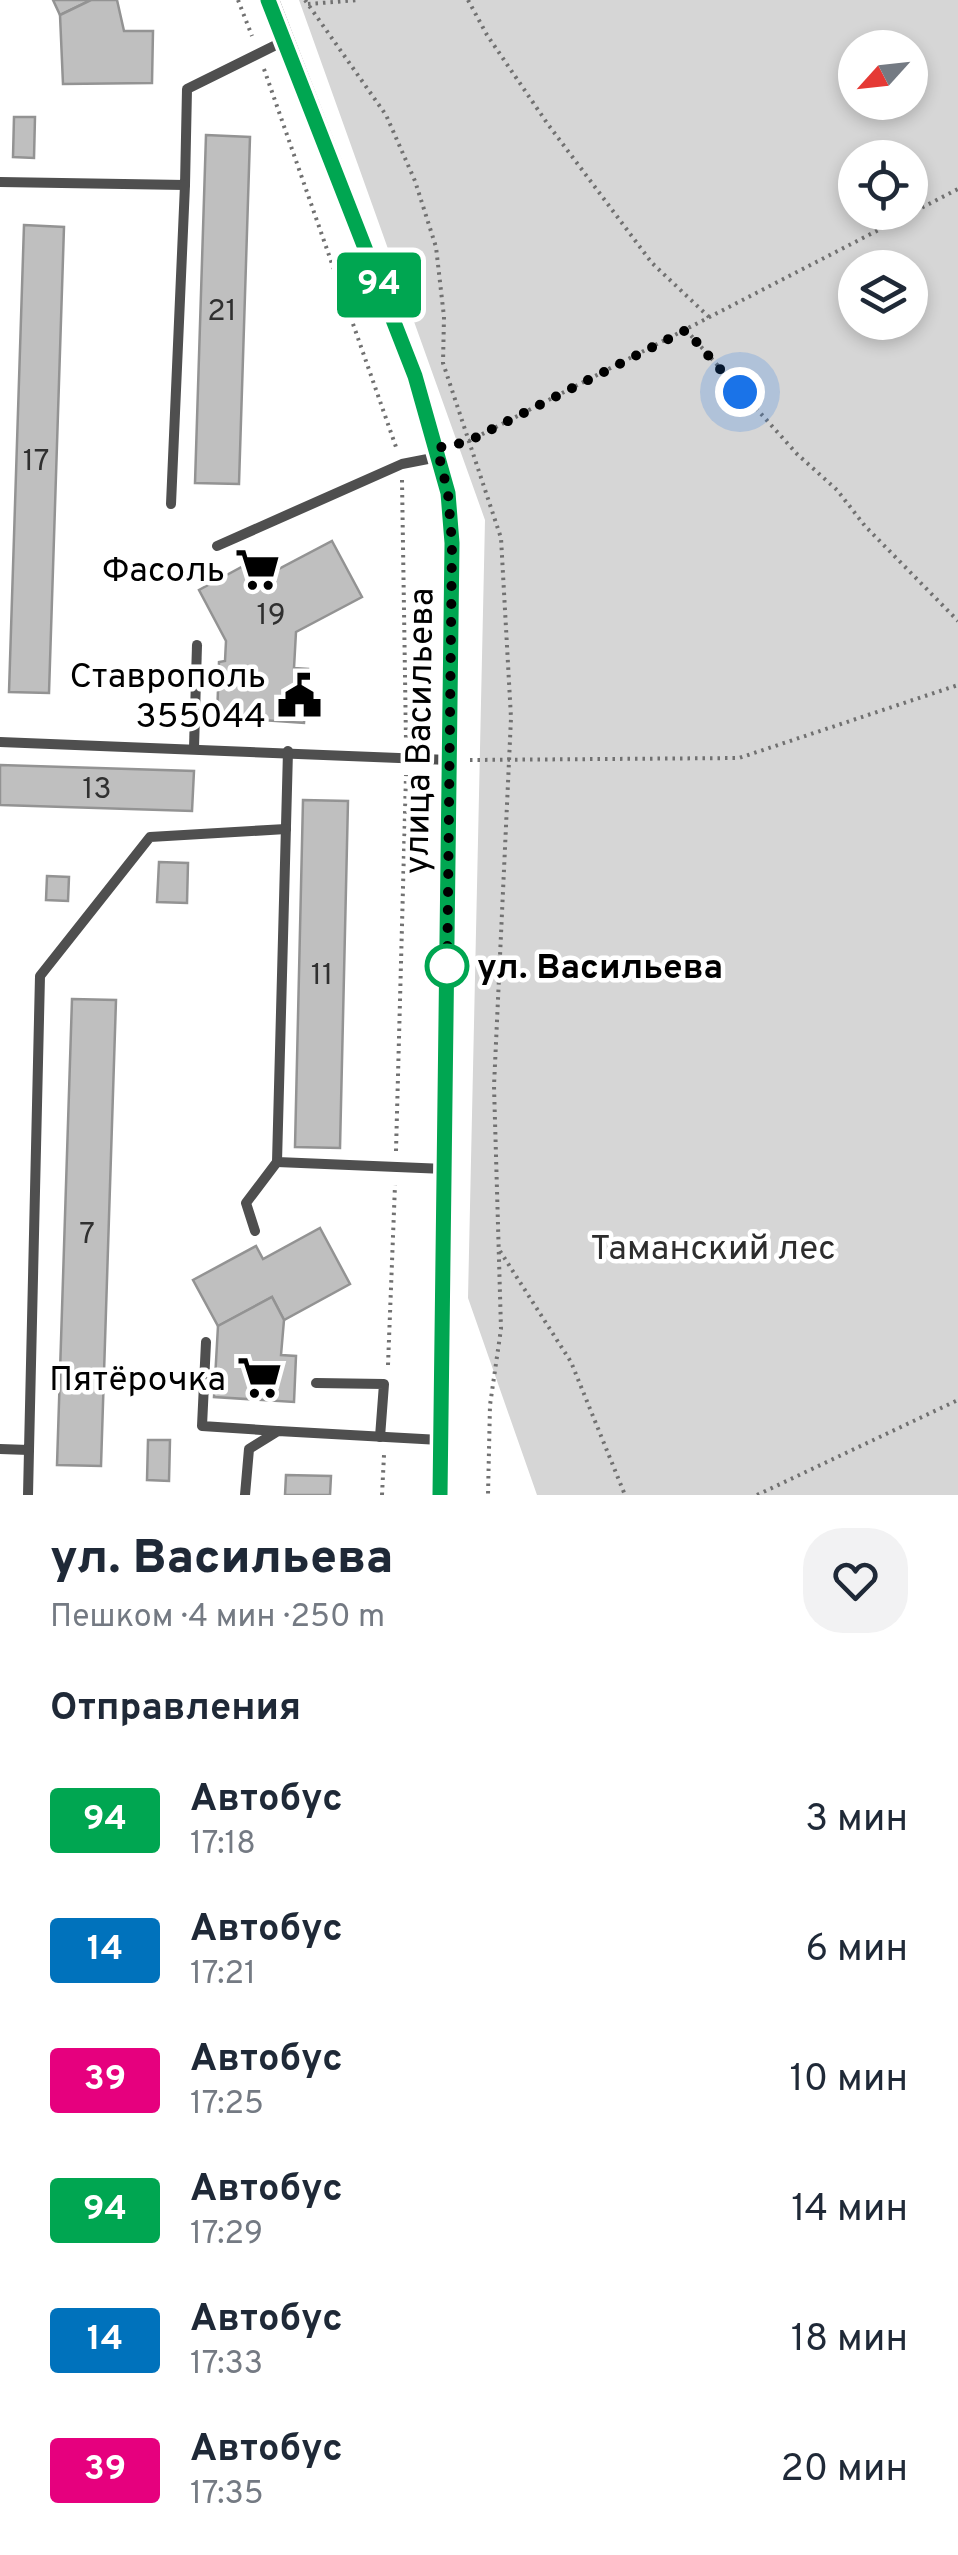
<!DOCTYPE html>
<html lang="ru">
<head>
<meta charset="utf-8">
<style>
  body { margin:0; font-family:Overpass,sans-serif; background:#f2f2f3; color:#1f2937; height:100vh; display:flex; flex-direction:column; font-size:38px; white-space:nowrap }
  * { box-sizing:border-box; margin:0 }
  p { font-size:32px; color:#747a83 }
  .icon { flex:none; width:55px; height:55px; fill:none; stroke:currentColor; stroke-width:2; stroke-linecap:round; stroke-linejoin:round }
  .map { position:relative; height:1495px; overflow:hidden }
  .drawer { display:flex; flex-direction:column; background:#fff; flex:1 }
  .drawer>* { flex:none }
  .badge { padding:0 20px; border-radius:8px; font-size:35px; line-height:65px }
  .needle { width:65px; rotate:243deg }
  .buttons { position:absolute; left:838px; top:30px; display:grid; gap:20px }
  .buttons a { display:grid; place-items:center; width:90px; height:90px; border-radius:50%; background:#fff; box-shadow:0 5px 15px #0003; font-size:50px }
  .you { position:absolute; width:50px; height:50px; margin:-25px; border:8px solid #fff; border-radius:50%; background:#1a73e8; box-shadow:0 0 0 15px #1a73e833 }
  .map>.badge { position:absolute; translate:-50% -50%; box-shadow:0 0 0 5px #fff }
  h2 { padding:0 50px; font-size:38px; line-height:90px }
  .round { display:grid; place-items:center; flex:none; width:105px; height:105px; border-radius:40px; background:#f2f2f3 }
  .overview { display:flex; align-items:center; justify-content:space-between; height:170px; padding:0 50px }
  h1 { font-size:48px; font-weight:800; line-height:75px }
  ul { padding:0; list-style:none }
  li { display:flex; align-items:center; gap:30px; height:130px; padding:0 50px }
  li div { flex:1 }
  li b { display:block; font-size:38px }
  li em { font-style:normal }
  li .badge { min-width:110px; font-weight:700; text-align:center }
  .map>svg:first-child { display:block }
</style>
</head>
<body>
<div class="map">
<svg width="958" height="1495" viewBox="0 0 958 1495">
  <rect width="100%" height="100%" fill="#fff"/>
  <!-- green -->
  <path fill="#d6d6d6" fill-rule="evenodd" d="M 299,0 L 958,0 L 958,1495 L 537,1495 L 468,1298 L 485,520 ZM 855,48 L 910,48 L 910,102 L 855,102 ZM 855,158 L 910,158 L 910,212 L 855,212 ZM 855,268 L 910,268 L 910,322 L 855,322 Z"/>
  <!-- building -->
  <g fill="#bfbfbf" stroke="#939393" stroke-width="2.5">
    <polygon points="53,0 91,0 60,15"/>
    <polygon points="91,0 117,0 124,31 153,31 152,83 63,84 60,15"/>
    <polygon points="14,117 35,117 34,158 13,157"/>
    <polygon points="206,135 250,137 239,484 195,483"/>
    <polygon points="24,225 64,227 49,693 9,692"/>
    <polygon points="332,541 362,597 296,632 294,668 308,669 304,723 217,717 219,662 225,661 226,641 199,590 260,557 269,574"/>
    <polygon points="0,765 194,771 192,811 0,805"/>
    <polygon points="303,800 348,801 340,1148 295,1147"/>
    <polygon points="159,862 188,863 187,903 157,902"/>
    <polygon points="47,876 69,877 68,901 46,900"/>
    <polygon points="72,999 116,1000 101,1466 57,1465"/>
    <polygon points="320,1228 350,1284 284,1320 272,1297 218,1326 193,1280 256,1246 263,1259"/>
    <polygon points="272,1297 284,1320 281,1355 296,1356 294,1402 214,1397 218,1326"/>
    <polygon points="148,1440 170,1440 169,1481 147,1480"/>
    <polygon points="286,1475 331,1476 330,1495 285,1495"/>
  </g>
  <g fill="none" stroke-linecap="round" stroke-linejoin="round">
    <!-- path -->
    <g stroke="#717171" stroke-width="4" stroke-dasharray="2.5 5" stroke-linecap="butt">
      <polyline points="238,0 252,36"/>
      <polyline points="305,0 386,115 415,181 436,247 444,317 443,363 501,538 511,718 494,1086 501,1329 490,1405 488,1495"/>
      <polyline points="468,0 487,35 547,123 652,263 710,318"/>
      <polyline points="308,4 359,0"/>
      <polyline points="264,69 396,447"/>
      <polyline points="686,330 797,454 837,490 865,526 958,621"/>
      <polyline points="454,444 467,442 958,189"/>
      <polyline points="402,480 406,741"/>
      <polyline points="470,760 739,758 958,685"/>
      <polyline points="396,1151 406,775"/>
      <polyline points="500,1251 571,1362 625,1495"/>
      <polyline points="388,1365 395,1185"/>
      <polyline points="382,1495 384,1455"/>
      <polyline points="757,1495 958,1400"/>
    </g>
    <!-- service -->
    <g stroke="#4f4f4f" stroke-width="10">
      <polyline points="0,182 185,185 187,89 284,41"/>
      <polyline points="171,504 185,185"/>
      <polyline points="217,546 402,464 438,457"/>
      <polyline points="0,742 449,760"/>
      <polyline points="194,748 197,645"/>
      <polyline points="288,751 277,1162 445,1169"/>
      <polyline points="255,1231 246,1203 277,1162"/>
      <polyline points="206,1342 202,1426 277,1431"/>
      <polyline points="316,1383 384,1384 380,1437"/>
      <polyline points="0,1449 29,1450 40,976 150,837 286,829"/>
      <polyline points="28,1495 29,1450"/>
      <polyline points="245,1495 249,1449 278,1431 440,1440"/>
    </g>
    <!-- tertiary -->
    <polyline stroke="#4f4f4f" stroke-width="20" points="269,0 415,377 448,493 452,543 440,1495"/>
  </g>
  <g fill="none" stroke-linecap="round" stroke-linejoin="round">
    <defs>
      <polyline id="line" points="268,0 415,376 448,493 452,543 440,1495"/>
    </defs>
    <!-- line casing -->
    <use href="#line" stroke="#fff" stroke-width="22"/>
    <!-- line -->
    <use href="#line" stroke="#00a651" stroke-width="15"/>
    <!-- walk -->
    <polyline stroke="#000" stroke-width="10" stroke-dasharray="0 18" points="447,966 447,983 452,543 448,493 437,448 467,442 686,330 740,392"/>
  </g>
  <!-- icons -->
  <defs>
    <symbol id="supermarket-bare" viewBox="-9 -9 18 18"><path d="M-6-5.5h2.5l.6 2H6L4.5 2H-2.5L-4.4-4H-6ZM-1.5 3.2a1.3 1.3 0 1 0 .1 0ZM3 3.2a1.3 1.3 0 1 0 .1 0Z" fill="#000" stroke="#fff" stroke-width="2.5" paint-order="stroke"/></symbol>
    <symbol id="civic-bare" viewBox="-9 -9 18 18"><path d="M-.6-6.5H3V-4.5H.6V-3L4-1V1h2V6H-6V1h2V-1L-.6-3ZM-1.2 2.5V6h2.4V2.5Z" fill="#000" stroke="#fff" stroke-width="2.5" paint-order="stroke"/></symbol>
  </defs>
  <g fill-rule="evenodd">
    <use href="#supermarket-bare" x="226" y="538" width="63" height="63"/>
    <use href="#civic-bare" x="268" y="664" width="63" height="63"/>
    <use href="#supermarket-bare" x="228" y="1346" width="63" height="63"/>
  </g>
  <!-- markers -->
  <circle fill="#fff" stroke="#00a651" stroke-width="5" cx="447" cy="966" r="20"/>
  <g text-anchor="middle" stroke-width="9" stroke-linejoin="round" paint-order="stroke">
    <!-- number labels -->
    <g font-size="30" fill="#303030">
      <text x="222" y="320">21</text>
      <text x="36" y="470">17</text>
      <text x="271" y="624">19</text>
      <text x="97" y="798">13</text>
      <text x="322" y="984">11</text>
      <text x="87" y="1243">7</text>
    </g>
    <!-- poi labels -->
    <g font-size="35" fill="#000" stroke="#fff" text-anchor="end">
      <text x="225" y="581">Фасоль</text>
      <text x="266" y="687">Ставрополь<tspan x="266" dy="40">355044</tspan></text>
      <text x="226" y="1390">Пятёрочка</text>
    </g>
    <!-- street labels -->
    <g font-size="35" fill="#000" stroke="#fff">
      <text transform="translate(418 731) rotate(-89)" y="12">улица Васильева</text>
    </g>
    <!-- stop labels -->
    <g font-size="35" font-weight="bold" fill="#000" stroke="#fff" text-anchor="start">
      <text x="477" y="978">ул. Васильева</text>
    </g>
    <!-- park labels -->
    <g font-size="35" fill="#2d2d2d" stroke="#fff">
      <text x="713" y="1259">Таманский лес</text>
    </g>
  </g>
</svg>
<div class="buttons">
<a><svg class="needle" viewBox="-14 -14 28 28"><path d="M0-13l5 13h-10z" fill="#e53935"/><path d="M0 13l5-13h-10z" fill="#747a83"/></svg></a>
<a><svg class="icon" aria-label="locate" viewBox="0 0 24 24"><circle cx="12" cy="12" r="6"/><path d="M12 2v4M12 18v4M2 12h4M18 12h4"/></svg></a>
<a><svg class="icon" aria-label="layers" viewBox="0 0 24 24"><path d="M12 4l9 5-9 5-9-5zM3 14l9 5 9-5"/></svg></a>
</div>
<div class="you" style="left:740px;top:392px"></div>
<b class="badge" style="left:379px;top:285px;background:#00a651;color:#fff">94</b>
</div>
<section class="drawer">
<div class="overview"><div><h1>ул. Васильева</h1><p>Пешком · 4 мин · 250 m</p></div><a class="round"><svg class="icon" aria-label="heart" viewBox="0 0 24 24"><path d="M12 20l-8-8c-3-5 5-10 8-4 3-6 11-1 8 4z"/></svg></a></div>
<h2>Отправления</h2>
<ul>
<li><span class="badge" style="background:#00a651;color:#fff">94</span><div><b>Автобус</b><p>17:18</p></div><em>3 мин</em></li>
<li><span class="badge" style="background:#0072bc;color:#fff">14</span><div><b>Автобус</b><p>17:21</p></div><em>6 мин</em></li>
<li><span class="badge" style="background:#e6007e;color:#fff">39</span><div><b>Автобус</b><p>17:25</p></div><em>10 мин</em></li>
<li><span class="badge" style="background:#00a651;color:#fff">94</span><div><b>Автобус</b><p>17:29</p></div><em>14 мин</em></li>
<li><span class="badge" style="background:#0072bc;color:#fff">14</span><div><b>Автобус</b><p>17:33</p></div><em>18 мин</em></li>
<li><span class="badge" style="background:#e6007e;color:#fff">39</span><div><b>Автобус</b><p>17:35</p></div><em>20 мин</em></li>
</ul>
</section>
</body>
</html>
